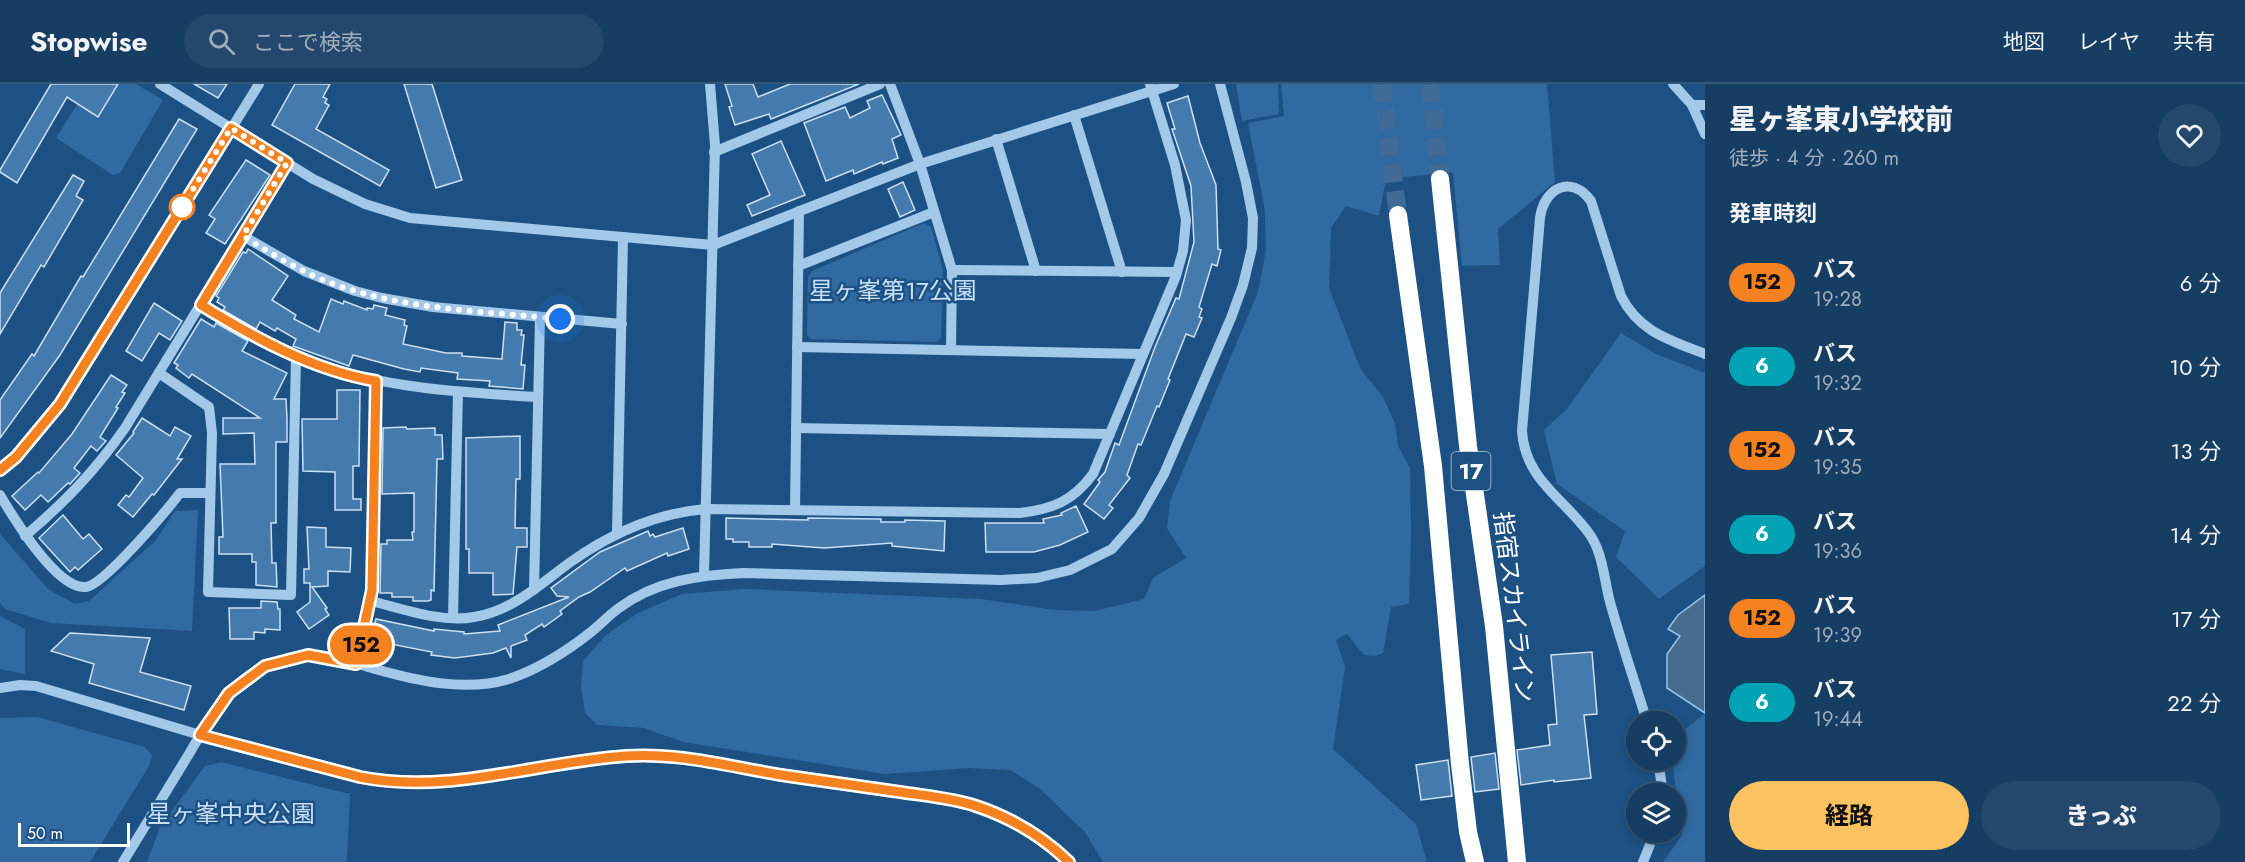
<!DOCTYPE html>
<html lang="ja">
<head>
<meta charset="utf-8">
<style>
  body { margin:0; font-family:Jost,"Noto Sans JP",sans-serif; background:#23486b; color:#f1f3f6; height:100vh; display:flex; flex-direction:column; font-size:22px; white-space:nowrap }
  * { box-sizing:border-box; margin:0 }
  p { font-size:20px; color:#9eaebe }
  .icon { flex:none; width:33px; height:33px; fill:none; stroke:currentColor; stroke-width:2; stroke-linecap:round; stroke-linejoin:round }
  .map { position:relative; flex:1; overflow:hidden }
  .side { display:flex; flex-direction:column; background:#163d62; width:540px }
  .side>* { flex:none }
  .badge { padding:0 12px; border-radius:20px; font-size:21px; line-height:39px }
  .fabs { position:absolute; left:1626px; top:627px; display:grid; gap:12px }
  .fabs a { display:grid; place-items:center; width:60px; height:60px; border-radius:50%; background:#163d62; box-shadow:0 3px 9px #0003,0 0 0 2px #355677; font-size:30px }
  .scale { position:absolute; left:18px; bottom:15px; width:112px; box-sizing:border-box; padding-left:6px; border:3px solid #fff; border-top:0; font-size:16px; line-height:21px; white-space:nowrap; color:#fff; -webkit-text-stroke:4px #1d5183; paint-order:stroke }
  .you { position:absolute; width:30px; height:30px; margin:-15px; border:4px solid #fff; border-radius:50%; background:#1a73e8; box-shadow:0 0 0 9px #1a73e833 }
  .map>.badge { position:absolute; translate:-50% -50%; box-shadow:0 0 0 3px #fff }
  h2 { padding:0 24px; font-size:22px; line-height:54px }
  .round { display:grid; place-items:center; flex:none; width:63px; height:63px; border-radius:32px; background:#23486b }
  .headline { display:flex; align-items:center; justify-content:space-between; height:102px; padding:0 24px }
  h1 { font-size:28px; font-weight:800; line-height:45px }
  .primary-button { display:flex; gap:12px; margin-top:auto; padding:12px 24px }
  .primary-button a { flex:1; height:69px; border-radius:36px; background:#fac260; color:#111; font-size:24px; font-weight:800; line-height:69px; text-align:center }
  .primary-button a+a { background:#23486b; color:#f1f3f6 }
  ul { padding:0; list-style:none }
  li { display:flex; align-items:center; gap:18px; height:84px; padding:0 24px }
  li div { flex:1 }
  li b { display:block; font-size:22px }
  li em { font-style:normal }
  li .badge { min-width:66px; font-weight:700; text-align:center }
  header { display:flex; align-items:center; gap:36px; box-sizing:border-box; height:84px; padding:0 30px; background:#163d62; border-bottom:2px solid #355677 }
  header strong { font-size:28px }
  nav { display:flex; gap:33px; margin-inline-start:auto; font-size:21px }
  .search { width:420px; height:54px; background:#23486b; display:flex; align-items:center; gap:15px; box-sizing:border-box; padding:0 21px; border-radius:33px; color:#9eaebe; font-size:22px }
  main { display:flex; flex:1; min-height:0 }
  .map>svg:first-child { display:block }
</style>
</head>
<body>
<header>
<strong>Stopwise</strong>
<div class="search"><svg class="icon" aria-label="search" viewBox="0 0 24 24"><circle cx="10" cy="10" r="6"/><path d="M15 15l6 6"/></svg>ここで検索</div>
<nav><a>地図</a><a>レイヤ</a><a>共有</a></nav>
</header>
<main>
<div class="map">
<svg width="1705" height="778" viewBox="0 0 1705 778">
  <rect width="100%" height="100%" fill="#1d5183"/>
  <!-- green -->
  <g fill="#306aa1">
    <polygon points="90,0 136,0 163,16 120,89 113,91 56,54"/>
    <polygon points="1236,0 1278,0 1279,30 1242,37"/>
    <polygon points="1281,0 1547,0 1555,98 1498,145 1500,181 1462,182 1453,88 1386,95 1379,132 1346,122 1331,144 1329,204 1360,284 1383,313 1395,339 1398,362 1410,384 1411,452 1409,520 1391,523 1383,569 1375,572 1364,571 1347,550 1336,556 1345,583 1333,665 1416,740 1427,778 1103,778 1085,748 1039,704 1010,686 969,684 885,690 683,658 644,644 597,641 585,629 581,603 583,577 606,551 636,530 682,510 744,505 981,515 1055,526 1094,527 1144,515 1153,494 1186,474 1167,444 1170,417 1258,208 1266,166 1265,126 1248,39 1284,32"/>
    <polygon points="924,139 931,143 943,186 941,254 936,258 811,255 807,251 808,193 812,187"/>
    <polygon points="1621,249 1656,270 1705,289 1705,482 1659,515 1616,473 1625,447 1557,400 1544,346 1567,325"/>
    <polygon points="198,426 192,547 51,539 5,525 0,519 0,450 48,505 75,520 89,517 156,456 175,427"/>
    <polygon points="0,532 25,545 25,590 0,585"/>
    <polygon points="1705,629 1705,778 1663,778 1682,751 1672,677 1676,676 1676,653"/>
    <polygon points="37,633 145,663 152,671 149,682 90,778 0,778 0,634"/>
    <polygon points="221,678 350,710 347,778 147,778 160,743 205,682"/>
  </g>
  <!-- water -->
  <polygon fill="#456b8f" stroke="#95c4ec" stroke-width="1.5" points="1705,511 1705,629 1667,604 1667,570 1680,552 1668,545 1678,531"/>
  <!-- building -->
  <g fill="#457aac" stroke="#c7e0f7" stroke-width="1.5">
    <polygon points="51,0 118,0 98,33 67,13 17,99 0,88 0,86"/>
    <polygon points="194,0 227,0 218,14"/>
    <polygon points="295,0 330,0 323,13 327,15 325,19 329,21 316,45 389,86 380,102 272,41"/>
    <polygon points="404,0 432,0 462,96 436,104"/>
    <polygon points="725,0 753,0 758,13 790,0 859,0 771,35 769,30 735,41 729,23 732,22"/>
    <polygon points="882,11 901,51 892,55 898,74 883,80 882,78 854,90 853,86 826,97 804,39 845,23 850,34 870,24 867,17"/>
    <polygon points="1188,12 1200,59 1216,101 1218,165 1221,166 1217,182 1212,180 1199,223 1202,225 1199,233 1202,234 1194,253 1186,250 1168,295 1170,296 1159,323 1157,322 1141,361 1138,360 1127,391 1130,394 1109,421 1113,424 1104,435 1084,420 1100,398 1098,396 1105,388 1115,359 1119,361 1155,263 1176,214 1179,215 1194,158 1191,102 1172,45 1175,45 1167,19"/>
    <polygon points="179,35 197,45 60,271 0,354 0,316 32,270 34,272 81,192 83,193"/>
    <polygon points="781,57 805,111 752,132 747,121 770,111 752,70"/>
    <polygon points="246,76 270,91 225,160 206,149 215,135 209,131"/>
    <polygon points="73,91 84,97 76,112 83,116 44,183 41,181 0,250 0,209"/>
    <polygon points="903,98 915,126 900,133 888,105"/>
    <polygon points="248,165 288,192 272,216 296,231 294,235 319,248 331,215 343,220 344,217 367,226 367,224 373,225 374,221 387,224 385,231 405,236 404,241 407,242 403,260 446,269 462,269 462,272 502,275 505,238 517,239 517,246 522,246 521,251 524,251 521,281 525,281 523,305 489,302 490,297 457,295 458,289 421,284 420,288 404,285 353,271 349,282 293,262 296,255 277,244 275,247 260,238 256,245 223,226 225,223 217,218 219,214 216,212 243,168 246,169"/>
    <polygon points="154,219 182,237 170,256 159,249 142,277 126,267"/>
    <polygon points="201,235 214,243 216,239 248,257 242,267 287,289 274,315 286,315 287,334 287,358 276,358 276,439 271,439 272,479 276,479 277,503 256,501 256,478 252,478 252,470 219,470 219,453 223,453 220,380 255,380 254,349 223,350 223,334 260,334 192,290 189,294 176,284 178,281 174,279"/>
    <polygon points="111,291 127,301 122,308 125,309 116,323 118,324 100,353 106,357 97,367 91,362 74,384 80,389 70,400 68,399 48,418 41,411 25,426 12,412 38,388 39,389 72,350"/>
    <polygon points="337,306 360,306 359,382 353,382 353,415 361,415 361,426 335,426 335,388 303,387 302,335 337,335"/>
    <polygon points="142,334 170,352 175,343 191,352 177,375 182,375 154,411 152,410 133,433 118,421 126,411 129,413 143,394 116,371 134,349 133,348"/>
    <polygon points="406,343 407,345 435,344 435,351 442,351 443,375 437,375 434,507 431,506 431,516 428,517 413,517 413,513 392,513 392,509 380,509 381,460 387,460 387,456 413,456 412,448 414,448 414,409 382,410 383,344"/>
    <polygon points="520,352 520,395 516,395 515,444 527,444 527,463 517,463 513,510 493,511 493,489 469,489 469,465 466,465 466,354"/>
    <polygon points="1076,422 1088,448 1060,461 1034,468 986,468 985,439 1044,439 1043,435 1062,431 1061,429"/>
    <polygon points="63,431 83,455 89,450 102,465 78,486 75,483 70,488 39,454"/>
    <polygon points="726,434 808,436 808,434 881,435 881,438 905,438 905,436 945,437 944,467 892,462 892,459 824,464 772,460 772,463 749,463 749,458 733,458 733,455 726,455"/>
    <polygon points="307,443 326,444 326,463 351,464 350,488 328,487 328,502 312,503 327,524 325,525 329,531 309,545 297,528 310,518 310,499 304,499 304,485 309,485"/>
    <polygon points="683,444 689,465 668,472 667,469 627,487 625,484 590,508 579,513 560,527 562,530 544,543 542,540 525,551 527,556 511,562 511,574 506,564 493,569 455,574 431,571 432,568 370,556 376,535 434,547 434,545 464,548 464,550 500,547 498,541 569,513 557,512 551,504 600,468 648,447 650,452 653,450 655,453"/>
    <polygon points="261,517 277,518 278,525 280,525 280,546 265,545 265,549 254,548 254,555 230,555 229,524 261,524"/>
    <polygon points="70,549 150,554 140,588 191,602 184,626 89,599 94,580 51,567"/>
    <polygon points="1592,568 1597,630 1584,631 1591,694 1554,698 1554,696 1521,701 1517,666 1550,661 1548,641 1557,640 1551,571"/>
    <polygon points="1495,669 1499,705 1475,708 1471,673"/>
    <polygon points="1448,676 1452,712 1421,716 1416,681"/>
  </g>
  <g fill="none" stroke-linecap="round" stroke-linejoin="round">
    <!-- highway-tunnel -->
    <g stroke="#3f6b96" stroke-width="18" stroke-dasharray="18 9" stroke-linecap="butt">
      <polyline points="1382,0 1398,131"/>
      <polyline points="1430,0 1440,95"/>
    </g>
    <!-- minor -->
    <g stroke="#a2c8ea" stroke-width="10">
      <polyline points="160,0 313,95 365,120 410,134 713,161 920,80 1174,0"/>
      <polyline points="890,0 920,80 952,186 951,266"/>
      <polyline points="1673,0 1692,21 1705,50"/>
      <polyline points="1692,21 1705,21"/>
      <polyline points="1074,31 1122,188"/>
      <polyline points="996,55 1036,187"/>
      <polyline points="714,68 880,0"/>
      <polyline points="243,152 304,187 355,207 382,214 433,223 622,240"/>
      <polyline points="798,182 934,128"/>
      <polyline points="952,186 1177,188"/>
      <path d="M 201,221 C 227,237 253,253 281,266 C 363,303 450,308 538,313"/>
      <polyline points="797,263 1143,270"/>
      <polyline points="159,289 209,323 212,349 208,508 291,511 296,272"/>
      <polyline points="796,344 1110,350"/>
      <polyline points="0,386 16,373 61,320 259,0"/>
      <path d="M 0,411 C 13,433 57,506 86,503 C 104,501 167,426 180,409 L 210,409"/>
      <polyline points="795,426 799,127"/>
      <polyline points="617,449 623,154"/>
      <path d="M 25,452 C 65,418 95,387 125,344 L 287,79"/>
      <polyline points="704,491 715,61 710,0"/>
      <polyline points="534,506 540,233"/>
      <path d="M 371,517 C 403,525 441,539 474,533 C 513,527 541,499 572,477 C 612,449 656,429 706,425 L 1020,429 C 1053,425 1073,417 1093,390 L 1176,192 L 1183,167 L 1186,136 L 1175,81 L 1150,0"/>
      <polyline points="453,534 458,308"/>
      <polyline points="356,580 372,506 377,297"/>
      <polyline points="0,604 20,601 36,602 200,651 377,697 430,699 472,695 625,672 675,673 954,716 1014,737 1040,754 1069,778"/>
      <path d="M 1647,638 C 1635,598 1621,558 1610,518 C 1604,496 1603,467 1588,448 C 1562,413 1525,395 1522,347 L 1540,134 C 1544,104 1571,90 1591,117 L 1621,212 C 1639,248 1670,256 1705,270"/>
      <polyline points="1658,676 1663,710"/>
      <path d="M 123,778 C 145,742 167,706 189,670 C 201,650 213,627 229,609 C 247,588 281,572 309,571 C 331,571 355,579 375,585 C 418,597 465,608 509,595 C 539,585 567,567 591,548 C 601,540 609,531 619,524 C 655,497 699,491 743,489 L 1001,496 L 1037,494 L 1070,486 L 1112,465 L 1139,434 L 1164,390 L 1231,234 L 1243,201 L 1252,164 L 1253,134 L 1246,98 L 1220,0"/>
      <polyline points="1643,778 1655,748"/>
    </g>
    <!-- highway -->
    <g stroke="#fff" stroke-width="18">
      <polyline points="1440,95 1468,362 1494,542 1517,778"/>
      <polyline points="1398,131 1433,382 1460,680 1468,748 1475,778"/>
    </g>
  </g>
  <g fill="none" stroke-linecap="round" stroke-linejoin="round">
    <defs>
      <path id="line" d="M 0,386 L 16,373 L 60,320 L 231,44 L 287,79 L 201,221 C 255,254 312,286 376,297 L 372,506 L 356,580 L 308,571 L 265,582 L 229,609 L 200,651 L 360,693 C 449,711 537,678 626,672 C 680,668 735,684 788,692 C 825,697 863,703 900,708 C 926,712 952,714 976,722 C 1012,734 1042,752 1069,778"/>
    </defs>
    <!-- line casing -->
    <use href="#line" stroke="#fff" stroke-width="14"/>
    <!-- line -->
    <use href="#line" stroke="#f58220" stroke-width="9"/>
    <!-- walk -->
    <path stroke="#fff" stroke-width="6" stroke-dasharray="0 10.8" d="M 182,123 L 231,44 L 287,79 L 243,152 C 270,169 298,186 328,198 C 402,226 483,227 560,235"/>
  </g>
  <!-- markers -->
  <circle fill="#fff" stroke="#f58220" stroke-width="3" cx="182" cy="123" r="12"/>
  <g text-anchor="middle" stroke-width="5" stroke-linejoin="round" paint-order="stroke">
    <!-- shield labels -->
    <rect fill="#1d5183" stroke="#bbcbda" stroke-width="1.5" x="1451.5" y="368" width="39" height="38" rx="4.5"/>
    <g font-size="22" font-weight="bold" fill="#fff">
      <text x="1471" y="395">17</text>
    </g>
    <!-- park labels -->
    <g font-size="24" fill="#c7e0f7" stroke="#1d5183">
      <text x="893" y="215">星ヶ峯第17公園</text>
      <text x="231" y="738">星ヶ峯中央公園</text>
    </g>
    <!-- street labels -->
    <g font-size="24" fill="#fff" stroke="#1d5183">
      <text transform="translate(1514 523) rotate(83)" y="8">指宿スカイライン</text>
    </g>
  </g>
</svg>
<div class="fabs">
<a><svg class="icon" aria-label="locate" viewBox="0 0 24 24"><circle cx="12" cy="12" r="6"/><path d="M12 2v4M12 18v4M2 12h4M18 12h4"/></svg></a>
<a><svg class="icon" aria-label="layers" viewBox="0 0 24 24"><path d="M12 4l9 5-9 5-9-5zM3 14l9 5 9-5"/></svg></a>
</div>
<div class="scale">50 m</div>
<div class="you" style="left:560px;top:235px"></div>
<b class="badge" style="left:361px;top:561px;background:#f58220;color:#111">152</b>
</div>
<section class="side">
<div class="headline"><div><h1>星ヶ峯東小学校前</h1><p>徒歩 · 4 分 · 260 m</p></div><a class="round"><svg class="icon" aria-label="heart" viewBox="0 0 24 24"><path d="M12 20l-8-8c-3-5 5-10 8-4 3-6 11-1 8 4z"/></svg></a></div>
<h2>発車時刻</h2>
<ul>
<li><span class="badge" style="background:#f58220;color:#111">152</span><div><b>バス</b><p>19:28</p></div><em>6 分</em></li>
<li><span class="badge" style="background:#00a3b4;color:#fff">6</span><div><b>バス</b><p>19:32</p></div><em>10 分</em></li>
<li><span class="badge" style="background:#f58220;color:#111">152</span><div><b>バス</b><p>19:35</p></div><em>13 分</em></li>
<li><span class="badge" style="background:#00a3b4;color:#fff">6</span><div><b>バス</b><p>19:36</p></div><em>14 分</em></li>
<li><span class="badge" style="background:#f58220;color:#111">152</span><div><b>バス</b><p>19:39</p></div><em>17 分</em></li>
<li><span class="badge" style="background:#00a3b4;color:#fff">6</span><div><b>バス</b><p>19:44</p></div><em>22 分</em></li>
</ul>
<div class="primary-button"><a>経路</a><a>きっぷ</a></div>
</section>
</main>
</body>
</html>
